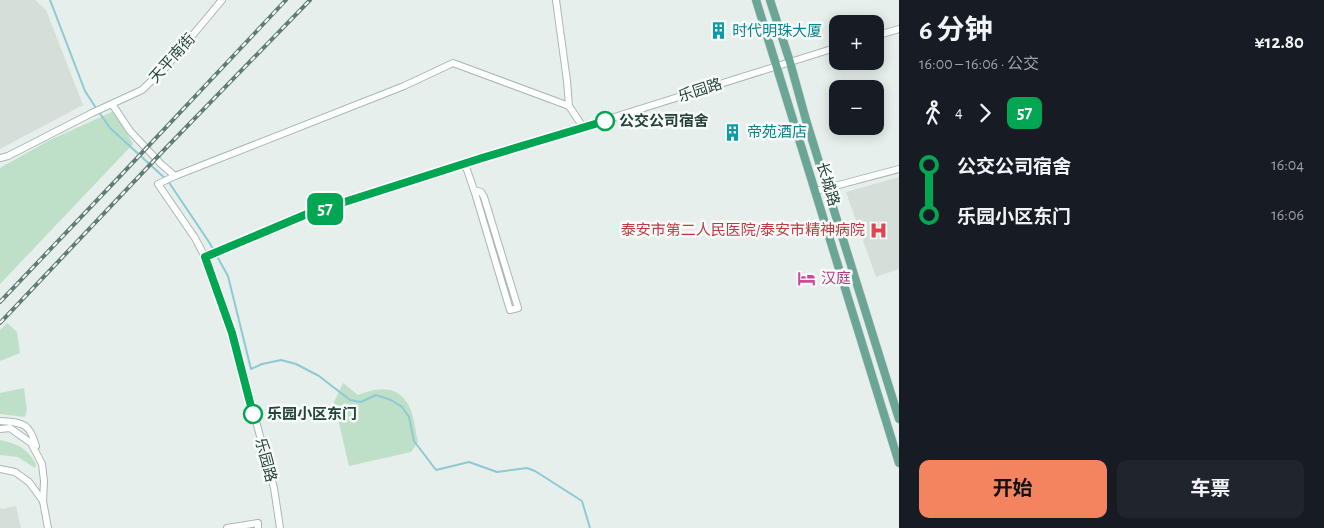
<!DOCTYPE html>
<html lang="zh">
<head>
<meta charset="utf-8">
<style>
  body { margin:0; font-family:"Alegreya Sans","Noto Sans SC",sans-serif; background:#20242c; color:#f1f3f6; height:100vh; display:flex; flex-direction:column; font-size:19px; white-space:nowrap }
  * { box-sizing:border-box; margin:0 }
  p { font-size:16px; color:#9ea1a6 }
  .icon { flex:none; width:28px; height:28px; fill:none; stroke:currentColor; stroke-width:2; stroke-linecap:round; stroke-linejoin:round }
  .map { position:relative; flex:1; overflow:hidden }
  .details { display:flex; flex-direction:column; background:#171b24; width:425px }
  .details>* { flex:none }
  .badge { padding:0 10px; border-radius:8px; font-size:18px; line-height:32px }
  .buttons { position:absolute; left:829px; top:15px; display:grid; gap:10px }
  .buttons a { display:grid; place-items:center; width:55px; height:55px; border-radius:10px; background:#171b24; box-shadow:0 2px 12px #0003; font-size:25px }
  .map>.badge { position:absolute; translate:-50% -50%; box-shadow:0 0 0 2px #fff }
  .legs { display:flex; align-items:center; gap:8px; height:55px; padding:0 20px; font-size:16px }
  .legs p { margin-inline-start:auto }
  .head { display:flex; align-items:center; justify-content:space-between; height:85px; padding:0 20px }
  h1 { font-size:28px; font-weight:700; line-height:38px }
  .primary-button { display:flex; gap:10px; margin-top:auto; padding:10px 20px }
  .primary-button a { flex:1; height:58px; border-radius:10px; background:#f4845f; color:#111; font-size:20px; font-weight:700; line-height:58px; text-align:center }
  .primary-button a+a { background:#20242c; color:#f1f3f6 }
  ul { padding:0 20px; list-style:none }
  li { display:flex; align-items:center; gap:18px; height:50px; font-size:19px }
  li i { display:grid; place-items:center; width:8px; height:100%; margin:0 6px; background:currentColor }
  li i::after { content:''; width:12px; height:12px; margin:-6px; border:4px solid; border-radius:50%; background:#171b24 }
  li p { margin-inline-start:auto }
  li:first-child i { background:linear-gradient(#0000 50%,currentColor 0) }
  li:last-child i { background:linear-gradient(currentColor 50%,#0000 0) }
  main { display:flex; flex:1; min-height:0 }
  .map>svg:first-child { display:block }
</style>
</head>
<body>
<main>
<div class="map">
<svg width="899" height="528" viewBox="0 0 899 528">
  <rect width="100%" height="100%" fill="#e6efeb"/>
  <!-- built -->
  <g fill="#d4dfda">
    <polygon points="0,0 35,0 46,10 83,105 0,149"/>
    <polygon points="899,177 899,269 876,277 846,192"/>
    <polygon points="16,506 21,528 0,528 0,507 1,509"/>
  </g>
  <!-- green -->
  <g fill="#bfe0c8">
    <polygon points="114,111 133,144 0,284 0,168 48,141"/>
    <polygon points="7,323 17,332 20,353 0,361 0,330"/>
    <path d="M 343,383 L 358,395 C 376,388 396,384 408,404 C 414,415 415,429 418,442 L 411,452 L 349,466 L 334,402 Z"/>
    <polygon points="24,388 27,410 25,417 0,414 0,393"/>
    <path d="M 0,440 C 18,444 27,448 36,464 L 35,468 L 18,457 L 0,455 Z"/>
  </g>
  <g fill="none" stroke-linecap="round" stroke-linejoin="round">
    <!-- stream -->
    <g stroke="#8ec9d4" stroke-width="2">
      <polyline points="50,0 85,91 96,108"/>
      <polyline points="99,112 110,128 168,181 209,242 228,276 251,369 262,364 281,360 296,364 319,376 350,400 361,402 376,395 391,400 402,407 409,417 414,441 436,470 469,462 497,472 527,468 535,471 582,501 590,528"/>
    </g>
    <defs>
      <g id="minor">
        <polyline points="556,0 567,81 569,106"/>
        <polyline points="875,36 899,29"/>
        <polyline points="112,104 130,131 161,164 175,176"/>
        <polyline points="0,158 8,156 92,113 142,90 166,67 222,0"/>
        <polyline points="465,164 475,193 510,310 518,308 484,197 481,192 474,190"/>
        <polyline points="816,191 899,169"/>
        <polyline points="205,257 195,238 158,184 175,176 404,86 453,63 569,106 583,127"/>
        <path d="M 0,421 C 23,423 29,422 36,446"/>
        <polyline points="0,429 10,428 31,443 42,464 44,481 43,501"/>
        <polyline points="0,469 15,472 29,482 43,501 48,528"/>
        <polyline points="227,528 258,523 258,528"/>
        <polyline points="280,528 274,488 250,399 232,333 208,269 205,257 307,215 465,164 838,47"/>
      </g>
      <g id="major">
        <polyline points="756,0 899,463"/>
        <polyline points="770,0 790,62 806,120 827,188 899,419"/>
      </g>
    </defs>
    <!-- minor casing -->
    <use href="#minor" stroke="#a8b8b2" stroke-width="8"/>
    <!-- major casing -->
    <use href="#major" stroke="#c2cac8" stroke-width="9"/>
    <!-- minor -->
    <use href="#minor" stroke="#fff" stroke-width="6"/>
    <!-- major -->
    <use href="#major" stroke="#6aa596" stroke-width="8"/>
    <defs>
      <g id="rail">
        <polyline points="0,302 122,174 286,0"/>
        <polyline points="0,323 164,150 310,0"/>
      </g>
    </defs>
    <!-- rail casing -->
    <use href="#rail" stroke="#5f7d75" stroke-width="4"/>
    <!-- rail -->
    <use href="#rail" stroke="#f7fbf9" stroke-width="2" stroke-dasharray="5.5" stroke-linecap="butt"/>
  </g>
  <g fill="none" stroke-linecap="round" stroke-linejoin="round">
    <defs>
      <polyline id="line-1" points="253,414 232,333 205,257 307,214 482,158 605,121"/>
    </defs>
    <!-- line-1 casing -->
    <use href="#line-1" stroke="#fff" stroke-width="11"/>
    <!-- line-1 -->
    <use href="#line-1" stroke="#00a651" stroke-width="8"/>
  </g>
  <!-- icons -->
  <defs>
    <symbol id="building-bare" viewBox="-9 -9 18 18"><path d="M-4-6H4V6H1V3H-1V6H-4ZM-2.5-4.3h1.7v1.8h-1.7ZM.8-4.3h1.7v1.8H.8ZM-2.5-1h1.7V.8h-1.7ZM.8-1h1.7V.8H.8Z" fill="#0f9aa8" stroke="#f7fbf9" stroke-width="2.5" paint-order="stroke"/></symbol>
    <symbol id="hospital-bare" viewBox="-9 -9 18 18"><path d="M-5-5h3v3.5h4V-5h3V5h-3V1.5h-4V5h-3Z" fill="#e0444e" stroke="#f7fbf9" stroke-width="2.5" paint-order="stroke"/></symbol>
    <symbol id="hotel-bare" viewBox="-9 -9 18 18"><path d="M-6-4.5h1.5V1H6V5H4.5V3h-9V5H-6ZM-4 0a1.8 1.8 0 1 1 3.6 0ZM.5 0V-2.5h3Q6-2.5 6 0Z" fill="#d1479c" stroke="#f7fbf9" stroke-width="2.5" paint-order="stroke"/></symbol>
  </defs>
  <g fill-rule="evenodd">
    <use href="#building-bare" x="706" y="18" width="25" height="25"/>
    <use href="#building-bare" x="720" y="120" width="25" height="25"/>
    <use href="#hospital-bare" x="866" y="218" width="25" height="25"/>
    <use href="#hotel-bare" x="794" y="266" width="25" height="25"/>
  </g>
  <!-- markers -->
  <g fill="#fff" stroke="#00a651" stroke-width="2.5">
    <circle cx="605" cy="121" r="9"/>
    <circle cx="253" cy="414" r="9"/>
  </g>
  <g text-anchor="middle" stroke-width="5" stroke-linejoin="round" paint-order="stroke">
    <!-- culture labels -->
    <g font-size="15" fill="#0d838f" stroke="#f7fbf9" text-anchor="start">
      <text x="732" y="36">时代明珠大厦</text>
      <text x="747" y="137">帝苑酒店</text>
    </g>
    <!-- street labels -->
    <g font-size="15" fill="#24423a" stroke="#f7fbf9">
      <text transform="translate(172 58) rotate(-48)" y="5">天平南街</text>
      <text transform="translate(700 90) rotate(-18)" y="5">乐园路</text>
      <text transform="translate(828 184) rotate(73)" y="5">长城路</text>
      <text transform="translate(266 460) rotate(75)" y="5">乐园路</text>
    </g>
    <!-- stop labels -->
    <g font-size="15" font-weight="bold" fill="#24423a" stroke="#f7fbf9" text-anchor="start">
      <text x="619" y="126">公交公司宿舍</text>
      <text x="267" y="419">乐园小区东门</text>
    </g>
    <!-- health labels -->
    <g font-size="15" fill="#be3a42" stroke="#f7fbf9" text-anchor="end">
      <text x="865" y="235">泰安市第二人民医院/泰安市精神病院</text>
    </g>
    <!-- hotel labels -->
    <g font-size="15" fill="#b23c85" stroke="#f7fbf9" text-anchor="start">
      <text x="821" y="283">汉庭</text>
    </g>
  </g>
</svg>
<div class="buttons">
<a>+</a>
<a>−</a>
</div>
<b class="badge" style="left:325px;top:209px;background:#00a651;color:#fff">57</b>
</div>
<section class="details">
<div class="head"><div><h1>6 分钟</h1><p>16:00 – 16:06 · 公交</p></div><b>¥12.80</b></div>
<div class="legs"><svg class="icon" aria-label="walk" viewBox="0 0 24 24"><circle cx="13" cy="4" r="2"/><path d="M13 8l-2 6 4 7M11 14l-3 7M7 12l3-4h3l4 4"/></svg>4<svg class="icon" aria-label="forward" viewBox="0 0 24 24"><path d="M9 5l7 7-7 7"/></svg><b class="badge" style="background:#00a651;color:#fff">57</b></div>
<ul>
<li><i style="color:#00a651"></i><b>公交公司宿舍</b><p>16:04</p></li>
<li><i style="color:#00a651"></i><b>乐园小区东门</b><p>16:06</p></li>
</ul>
<div class="primary-button"><a>开始</a><a>车票</a></div>
</section>
</main>
</body>
</html>
